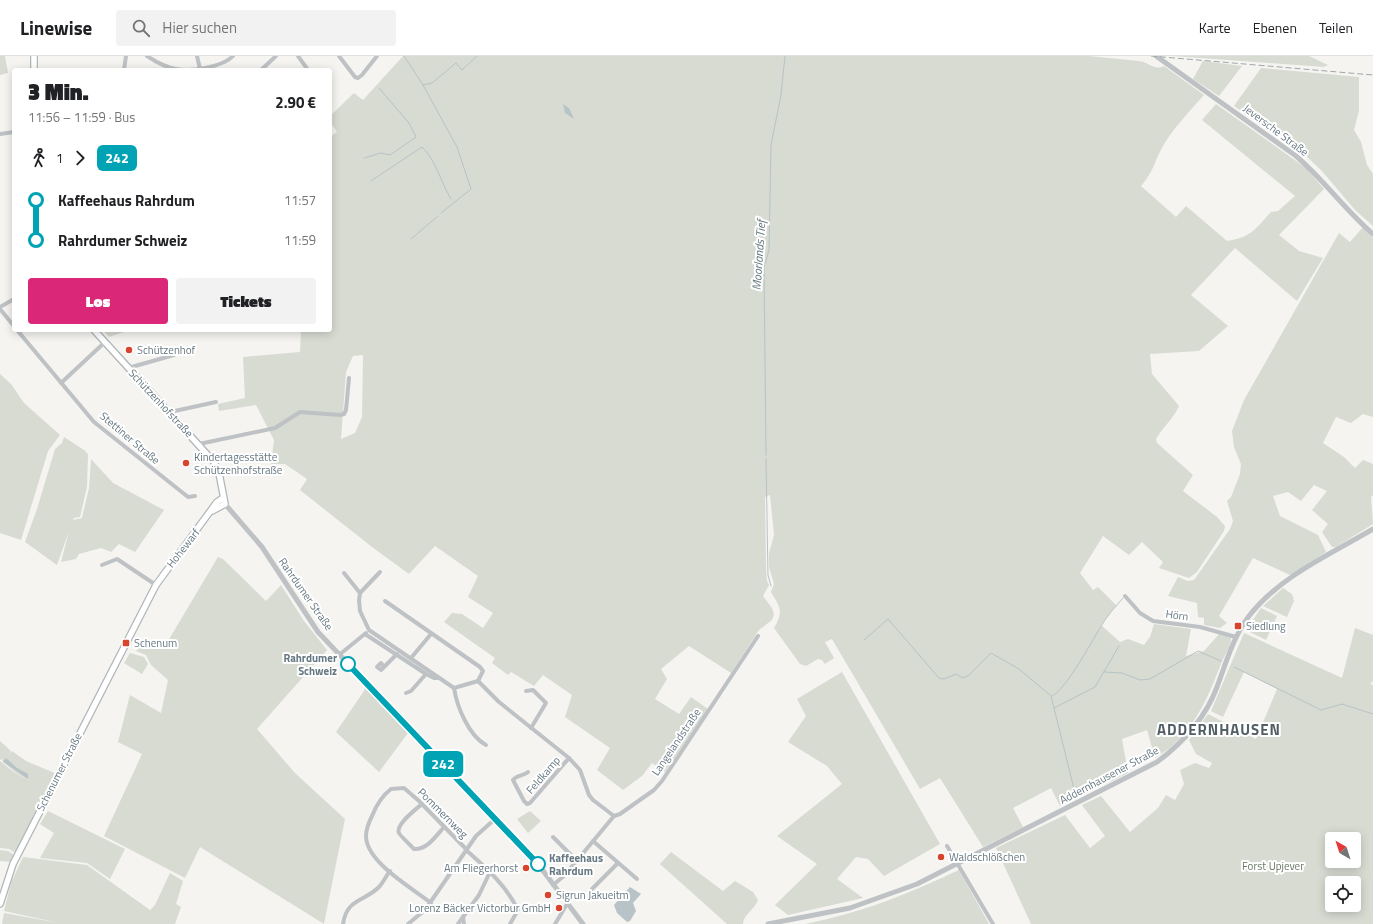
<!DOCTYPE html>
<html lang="de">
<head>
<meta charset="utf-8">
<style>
  body { margin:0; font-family:"Titillium Web",sans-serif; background:#f2f2f2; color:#202124; height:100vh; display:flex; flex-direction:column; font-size:15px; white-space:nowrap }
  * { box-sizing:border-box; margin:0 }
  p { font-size:13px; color:#757577 }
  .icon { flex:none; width:22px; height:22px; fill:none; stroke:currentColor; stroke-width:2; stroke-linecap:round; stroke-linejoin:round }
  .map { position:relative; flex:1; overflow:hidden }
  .panel { position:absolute; left:12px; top:12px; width:320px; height:264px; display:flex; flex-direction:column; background:#fff; border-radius:4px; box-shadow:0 2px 10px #0003 }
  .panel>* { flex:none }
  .badge { padding:0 8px; border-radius:6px; font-size:14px; line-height:26px }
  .needle { width:26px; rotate:321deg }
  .fabs { position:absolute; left:1325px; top:776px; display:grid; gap:8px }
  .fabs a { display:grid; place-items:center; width:36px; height:36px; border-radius:4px; background:#fff; box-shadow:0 2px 10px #0003; font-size:20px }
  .map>.badge { position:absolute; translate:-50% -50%; box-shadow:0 0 0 2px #fff }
  .legs { display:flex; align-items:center; gap:6px; height:44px; padding:0 16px; font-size:13px }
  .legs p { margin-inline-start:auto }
  .head { display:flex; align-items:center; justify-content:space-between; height:68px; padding:0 16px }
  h1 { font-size:22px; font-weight:800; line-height:30px }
  .cta { display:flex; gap:8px; margin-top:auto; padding:8px 16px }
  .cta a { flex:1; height:46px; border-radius:4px; background:#db2777; color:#fff; font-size:16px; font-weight:800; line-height:46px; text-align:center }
  .cta a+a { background:#f2f2f2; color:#202124 }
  ul { padding:0 16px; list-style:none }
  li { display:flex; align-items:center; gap:14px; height:40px; font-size:15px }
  li i { display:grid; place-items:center; width:6px; height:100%; margin:0 5px; background:currentColor }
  li i::after { content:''; width:10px; height:10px; margin:-5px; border:3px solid; border-radius:50%; background:#fff }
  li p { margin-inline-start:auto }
  li:first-child i { background:linear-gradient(#0000 50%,currentColor 0) }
  li:last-child i { background:linear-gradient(currentColor 50%,#0000 0) }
  header { display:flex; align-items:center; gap:24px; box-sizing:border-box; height:56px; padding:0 20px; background:#fff; border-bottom:1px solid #e0e0e0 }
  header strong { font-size:19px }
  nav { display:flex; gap:22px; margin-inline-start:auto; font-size:14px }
  .search { width:280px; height:36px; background:#f2f2f2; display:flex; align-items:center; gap:10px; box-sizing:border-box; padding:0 14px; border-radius:4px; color:#757577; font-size:15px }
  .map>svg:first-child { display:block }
</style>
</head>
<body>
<header>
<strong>Linewise</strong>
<div class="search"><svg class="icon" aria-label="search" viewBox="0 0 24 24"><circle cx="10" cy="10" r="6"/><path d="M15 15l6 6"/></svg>Hier suchen</div>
<nav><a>Karte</a><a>Ebenen</a><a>Teilen</a></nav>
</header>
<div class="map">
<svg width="1373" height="868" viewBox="0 0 1373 868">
  <rect width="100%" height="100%" fill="#f5f4f1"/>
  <!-- green -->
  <g fill="#d7dbd2" fill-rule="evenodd">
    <polygon points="0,0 5,0 8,17 0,19"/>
    <path d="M 403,0 L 1089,0 L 1139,5 C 1149,6 1154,15 1164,10 L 1204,39 C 1190,55 1174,71 1163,90 C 1154,106 1154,115 1141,130 L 1176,161 L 1186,150 L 1227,185 C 1252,181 1255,173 1271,156 L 1278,155 L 1295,140 L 1202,64 L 1216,48 L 1306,112 L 1324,133 L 1279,179 L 1299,195 L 1323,202 L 1297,245 L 1235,192 L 1191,239 L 1228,270 L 1199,295 L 1150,298 L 1152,318 L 1179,350 C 1174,362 1163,371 1156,383 L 1157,387 L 1193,419 L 1183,435 L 1217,461 L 1225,470 L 1224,475 L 1197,516 L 1189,522 L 1159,512 L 1163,506 L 1142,486 L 1129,499 L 1103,480 L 1080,517 L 1093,534 L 1098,531 L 1116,549 L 1101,569 L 1120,586 L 1128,583 L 1144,589 L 1150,581 L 1154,568 L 1191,573 L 1186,600 L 1204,595 L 1219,578 L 1229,579 L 1231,582 C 1231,590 1224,600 1221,608 C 1206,646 1192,680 1155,702 L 1147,674 L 1122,683 L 1128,717 L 1060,750 L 1051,732 L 1013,752 L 1023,771 L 983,791 L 940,722 L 920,733 L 832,583 L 825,586 L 834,602 L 825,608 L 822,604 L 818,603 L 806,610 L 800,608 L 774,572 C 784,555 780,551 771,536 L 774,528 L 769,511 L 769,497 L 774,479 L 770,439 L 765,441 L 766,513 L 767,525 L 769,529 L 763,540 L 772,552 L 774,558 L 772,564 L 759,574 L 731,617 L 689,590 L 661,613 L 667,623 L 655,643 L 679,658 L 691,641 L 708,653 L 665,716 L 652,707 L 642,720 L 623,734 L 597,714 L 610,692 L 565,661 L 572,639 L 543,619 L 534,630 L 511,616 L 508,619 L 492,607 L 495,602 L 444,566 L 452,557 L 462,558 L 483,572 L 493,557 L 468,541 L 478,520 L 435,490 L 409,518 L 372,491 L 300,434 L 307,423 L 285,408 L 271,408 L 274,384 L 256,349 L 219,355 L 218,348 L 245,342 L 243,301 L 300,296 L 301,274 L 330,274 L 330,81 L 337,76 L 330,66 L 330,60 L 354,37 L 363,44 ZM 363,299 L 362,361 L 355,377 L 341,383 L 346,316 L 353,300 Z"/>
    <polygon points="1173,0 1309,0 1328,9 1324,11"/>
    <polygon points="1203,5 1242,10 1219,40 1193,23"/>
    <polygon points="1261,12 1359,21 1359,55 1354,74 1361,86 1367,109 1373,118 1373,170 1355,154 1321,114 1305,99 1234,50"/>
    <polygon points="1363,171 1373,182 1373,361 1363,358 1351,367 1336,361 1323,387 1344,401 1355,412 1363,404 1373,408 1373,439 1371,441 1373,468 1336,491 1332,491 1322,476 1328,468 1312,454 1327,435 1314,429 1301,445 1288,436 1273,440 1280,460 1318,479 1326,496 1290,519 1253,502 1219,560 1227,567 1220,572 1204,569 1204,562 1198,561 1197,547 1168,540 1178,521 1188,525 1194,524 1230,473 1233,465 1227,445 1231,441 1240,418 1241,408 1234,391 1232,375 1244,344 1339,177 1350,186"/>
    <polygon points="103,274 130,274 109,281"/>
    <polygon points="0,318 11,328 24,347 60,379 48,395 21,484 0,477"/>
    <polygon points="64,381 84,394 88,398 87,431 80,461 74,462 73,464 82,462 89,432 91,403 113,427 164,454 135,496 119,488 111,496 101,492 79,498 76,503 61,506 69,475 57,509 25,486 37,453 55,393 62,387"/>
    <polygon points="218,501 223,503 266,545 281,529 304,565 327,594 257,673 295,717 345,763 324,868 200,791 185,822 104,780 142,698 118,686 130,639 161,657 168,624 151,609 146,599 136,595 147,584 168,585"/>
    <polygon points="1283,532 1292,538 1294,545 1287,561 1263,550"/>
    <polygon points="1261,552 1277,560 1266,584 1246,574"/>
    <path d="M 1355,572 L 1373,579 L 1373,625 L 1370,628 L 1373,629 L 1373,868 L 1031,868 L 996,792 L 1065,759 L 1090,792 L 1105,780 L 1082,749 L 1101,740 L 1130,776 L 1158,752 L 1166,739 L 1175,744 L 1184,728 L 1180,714 L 1195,707 L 1209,712 L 1212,707 L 1196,698 L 1189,684 L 1208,658 L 1256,683 L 1277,633 L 1244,616 L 1223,661 L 1211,655 L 1244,577 L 1342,622 ZM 1332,783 L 1354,783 L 1354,805 L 1332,805 ZM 1332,827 L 1354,827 L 1354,849 L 1332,849 Z"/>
    <polygon points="130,597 144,601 148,608 142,618 124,607"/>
    <polygon points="842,616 940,788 884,820 868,803 856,801 837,823 863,842 788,859 775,849 817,808 777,780 842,728 827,710 788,686 806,660 797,643"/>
    <polygon points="366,632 408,677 379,716 336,676"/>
    <polygon points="0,685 11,695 8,699 12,695 26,705 57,718 17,798 9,793 0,792 0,705 15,717 32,726 16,717 2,705 3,703 0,704"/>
    <polygon points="48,755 125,793 110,823 87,807 40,802 54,777 40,768"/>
    <polygon points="530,755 541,765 528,777 517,763"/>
    <polygon points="0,794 8,795 16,800 13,806 0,805"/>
    <path d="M 671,796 L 723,835 L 735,825 L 753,836 L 758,844 C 755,853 743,859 743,868 L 727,868 L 660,808 Z"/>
    <polygon points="23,801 87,809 150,854 155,849 170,817 183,825 176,848 181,851 175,868 2,868 4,857 59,867 4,855 11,827"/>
    <path d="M 959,814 L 989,868 L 805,868 C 861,857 908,838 959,814 Z"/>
  </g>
  <!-- water -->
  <g fill="#b7c3c6">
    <polygon points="563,48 569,52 574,63 565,57"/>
    <polygon points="6,702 17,712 28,718 28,723 5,707 3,706"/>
    <polygon points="630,831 641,838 633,847 636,855 630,865 627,866 617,857 614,849"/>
  </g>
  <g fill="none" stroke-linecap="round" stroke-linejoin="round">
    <!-- stream -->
    <g stroke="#b7c3c6" stroke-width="1">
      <polyline points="404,0 423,29 457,91 471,133 441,157"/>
      <polyline points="423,29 432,27 456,7 462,14 477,0"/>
      <polyline points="364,102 381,97 390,99 416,81 409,67 379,32"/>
      <path d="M 371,125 L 422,91 C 436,104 441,127 451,143"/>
      <polyline points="411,183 438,160"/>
      <polyline points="766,399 764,211 769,194 771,89 781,39 785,0"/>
      <polyline points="766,403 768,519 771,530"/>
      <polyline points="864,584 888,563 939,622 944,623 956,618 963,622 968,620 991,597 1019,613 1051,640 1074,733"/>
      <polyline points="1234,611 1321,654 1342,648 1373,658"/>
      <polyline points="1104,616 1122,617 1140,624 1150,623 1198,595 1221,605"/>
      <path d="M 1052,640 C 1065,635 1092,585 1100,572 C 1106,561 1115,551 1123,542"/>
      <polyline points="1054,652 1095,631 1119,590"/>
    </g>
    <defs>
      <g id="secondary">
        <polyline points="34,0 34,14"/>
        <polyline points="94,274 214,406 219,417 225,448 212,455"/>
        <polyline points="0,848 13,808 156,529 217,446 223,442"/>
      </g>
    </defs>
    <!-- secondary casing -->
    <use href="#secondary" stroke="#b0b6b9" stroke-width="8"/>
    <!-- minor -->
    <g stroke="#bec2c5" stroke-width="4">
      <path d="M 147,0 C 156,6 165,11 176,13 C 191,16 223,11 233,0"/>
      <polyline points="197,0 200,13"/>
      <polyline points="298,0 308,14"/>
      <polyline points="339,0 355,21 358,22 362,19 377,0"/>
      <polyline points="124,14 126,0"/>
      <polyline points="261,14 276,0"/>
      <polyline points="0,78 14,76"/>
      <polyline points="0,251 14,243"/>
      <polyline points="0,253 14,270"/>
      <polyline points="17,274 94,366 188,441 195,440"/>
      <polyline points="128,312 174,299"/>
      <polyline points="61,327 105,286"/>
      <polyline points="170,356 216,346"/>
      <polyline points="199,388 275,372 300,356 340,359 344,358 346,354 349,322"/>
      <polyline points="102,509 117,503 156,529"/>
      <polyline points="380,516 360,537 359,544 360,555 369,574 454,632 478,625"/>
      <polyline points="344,517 360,537"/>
      <polyline points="1125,540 1140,557 1153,565 1200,571 1236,581"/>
      <polyline points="385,545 480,611 483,615 478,625"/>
      <polyline points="365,578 426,618 434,622 438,622"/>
      <polyline points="339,599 366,577"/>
      <polyline points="411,602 431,578"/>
      <polyline points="384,611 381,614 377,611 381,607 384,611 397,598"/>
      <polyline points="478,625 499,646 569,702 580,714 589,739 593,744 614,760"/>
      <path d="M 454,632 C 457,651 469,680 486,689"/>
      <polyline points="526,635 533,634 546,647 531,672"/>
      <polyline points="406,637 411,635 426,618"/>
      <path d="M 528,716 C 523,720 517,719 513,724 L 524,745 L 527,748 L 530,747 L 569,702"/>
      <path d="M 422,748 C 416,753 395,769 399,777 C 399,778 411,790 414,793 C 427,794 436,780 444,771"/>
      <polyline points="553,781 576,804"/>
      <polyline points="593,785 637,823"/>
      <polyline points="947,790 993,868"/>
      <path d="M 466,794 C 486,812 506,829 518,854 L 510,868"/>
      <polyline points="553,829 564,820 614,760 620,758 654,734 662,725 758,580"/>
      <polyline points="592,833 618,807"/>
      <path d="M 431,847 C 412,832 366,806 366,780 C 366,773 369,766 372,760 C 376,750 383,739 391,733 L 404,732 L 419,745 L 466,793"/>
      <polyline points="463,861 464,868"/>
      <path d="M 343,868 C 347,842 364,846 379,831 C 383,827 386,820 390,815"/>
      <polyline points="408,868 425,854 476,780 495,763"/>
      <polyline points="458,868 479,839 490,816"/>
      <polyline points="555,868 567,848"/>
    </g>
    <!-- tertiary -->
    <g stroke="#bec2c5" stroke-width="5">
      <path d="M 1156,0 L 1296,100 C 1324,124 1345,154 1373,178"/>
      <polyline points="225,448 262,491 318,576 538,808 583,868"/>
      <path d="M 768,868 L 850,852 L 917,828 L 1157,706 C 1184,686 1205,663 1217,631 C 1226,607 1233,581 1249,560 C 1280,520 1331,498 1373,473"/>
    </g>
    <!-- secondary -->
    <use href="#secondary" stroke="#fff" stroke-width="5.5"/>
    <!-- rail -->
    <polyline stroke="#9fa6aa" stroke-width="1" stroke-dasharray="6 3" stroke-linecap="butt" points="1151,0 1373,19"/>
  </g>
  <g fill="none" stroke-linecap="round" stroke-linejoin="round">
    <defs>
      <polyline id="line-1" points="348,608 538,808"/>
    </defs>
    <!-- line-1 casing -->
    <use href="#line-1" stroke="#fff" stroke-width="9"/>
    <!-- line-1 -->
    <use href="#line-1" stroke="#00a3b4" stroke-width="6"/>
  </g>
  <!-- markers -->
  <g fill="#d7452e" stroke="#fff" stroke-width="1.5">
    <circle cx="129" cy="294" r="4"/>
    <circle cx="186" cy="407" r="4"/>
    <rect x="1234" y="566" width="8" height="8" rx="2"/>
    <rect x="122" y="583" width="8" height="8" rx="2"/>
    <circle cx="941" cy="801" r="4"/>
    <circle cx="526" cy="812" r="4"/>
    <circle cx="548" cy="839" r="4"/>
    <circle cx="559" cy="852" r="4"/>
  </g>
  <g fill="#fff" stroke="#00a3b4" stroke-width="2">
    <circle cx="348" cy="608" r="7"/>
    <circle cx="538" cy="808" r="7"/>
  </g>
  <g text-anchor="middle" stroke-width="4" stroke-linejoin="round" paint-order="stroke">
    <!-- street labels -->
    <g font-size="11" fill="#657780" stroke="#fff">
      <text transform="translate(1276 74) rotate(37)" y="4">Jeversche Straße</text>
      <text transform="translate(161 347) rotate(47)" y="4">Schützenhofstraße</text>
      <text transform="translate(130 382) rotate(40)" y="4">Stettiner Straße</text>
      <text transform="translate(183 492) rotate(-52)" y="4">Hohewarf</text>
      <text transform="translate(306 538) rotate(55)" y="4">Rahrdumer Straße</text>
      <text transform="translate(1177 559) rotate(7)" y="4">Hörn</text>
      <text transform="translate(676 686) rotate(-56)" y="4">Langelandstraße</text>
      <text transform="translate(59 716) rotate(-63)" y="4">Schenumer Straße</text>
      <text transform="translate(543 719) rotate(-49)" y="4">Feldkamp</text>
      <text transform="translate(1109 719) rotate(-28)" y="4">Addernhausener Straße</text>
      <text transform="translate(443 757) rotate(45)" y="4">Pommernweg</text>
    </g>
    <!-- poi labels -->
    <g font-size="11" fill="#657780" stroke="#fff" text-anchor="start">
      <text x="137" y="298">Schützenhof</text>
      <text x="194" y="405">Kindertagesstätte<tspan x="194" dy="13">Schützenhofstraße</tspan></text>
      <text x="1246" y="574">Siedlung</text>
      <text x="134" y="591">Schenum</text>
      <text x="949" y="805">Waldschlößchen</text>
      <text x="518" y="816" text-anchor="end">Am Fliegerhorst</text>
      <text x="556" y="843">Sigrun Jakueitm</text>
      <text x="551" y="856" text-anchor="end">Lorenz Bäcker Victorbur GmbH</text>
    </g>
    <!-- stop labels -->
    <g font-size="11" font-weight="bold" fill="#657780" stroke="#fff" text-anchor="end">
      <text x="337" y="606">Rahrdumer<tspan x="337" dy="13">Schweiz</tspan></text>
      <text x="549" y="806" text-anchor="start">Kaffeehaus<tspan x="549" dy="13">Rahrdum</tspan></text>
    </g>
    <!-- park labels -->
    <g font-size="11" fill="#6a7864" stroke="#fff">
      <text x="1273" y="814">Forst Upjever</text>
    </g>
    <!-- water labels -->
    <g font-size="12" font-style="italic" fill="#61787d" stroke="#fff">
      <text transform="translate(759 199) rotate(-86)" y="4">Moorlands Tief</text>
    </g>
    <!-- district labels -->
    <g font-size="15" font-weight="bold" letter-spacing="1" fill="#535f66" stroke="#fff">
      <text x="1219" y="679">ADDERNHAUSEN</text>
    </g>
  </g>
</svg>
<div class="fabs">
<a><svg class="needle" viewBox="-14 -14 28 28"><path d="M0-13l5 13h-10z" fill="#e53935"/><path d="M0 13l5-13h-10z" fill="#757577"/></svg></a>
<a><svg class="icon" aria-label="locate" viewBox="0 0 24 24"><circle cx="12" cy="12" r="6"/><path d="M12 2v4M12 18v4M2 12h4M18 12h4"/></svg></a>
</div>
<b class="badge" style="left:443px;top:708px;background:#00a3b4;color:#fff">242</b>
<section class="panel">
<div class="head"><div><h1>3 Min.</h1><p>11:56 – 11:59 · Bus</p></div><b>2.90 €</b></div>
<div class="legs"><svg class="icon" aria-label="walk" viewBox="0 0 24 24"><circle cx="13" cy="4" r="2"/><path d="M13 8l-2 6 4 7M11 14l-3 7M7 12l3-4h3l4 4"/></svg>1<svg class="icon" aria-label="forward" viewBox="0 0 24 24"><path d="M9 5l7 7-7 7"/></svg><b class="badge" style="background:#00a3b4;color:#fff">242</b></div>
<ul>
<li><i style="color:#00a3b4"></i><b>Kaffeehaus Rahrdum</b><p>11:57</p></li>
<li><i style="color:#00a3b4"></i><b>Rahrdumer Schweiz</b><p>11:59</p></li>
</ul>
<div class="cta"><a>Los</a><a>Tickets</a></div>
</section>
</div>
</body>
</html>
